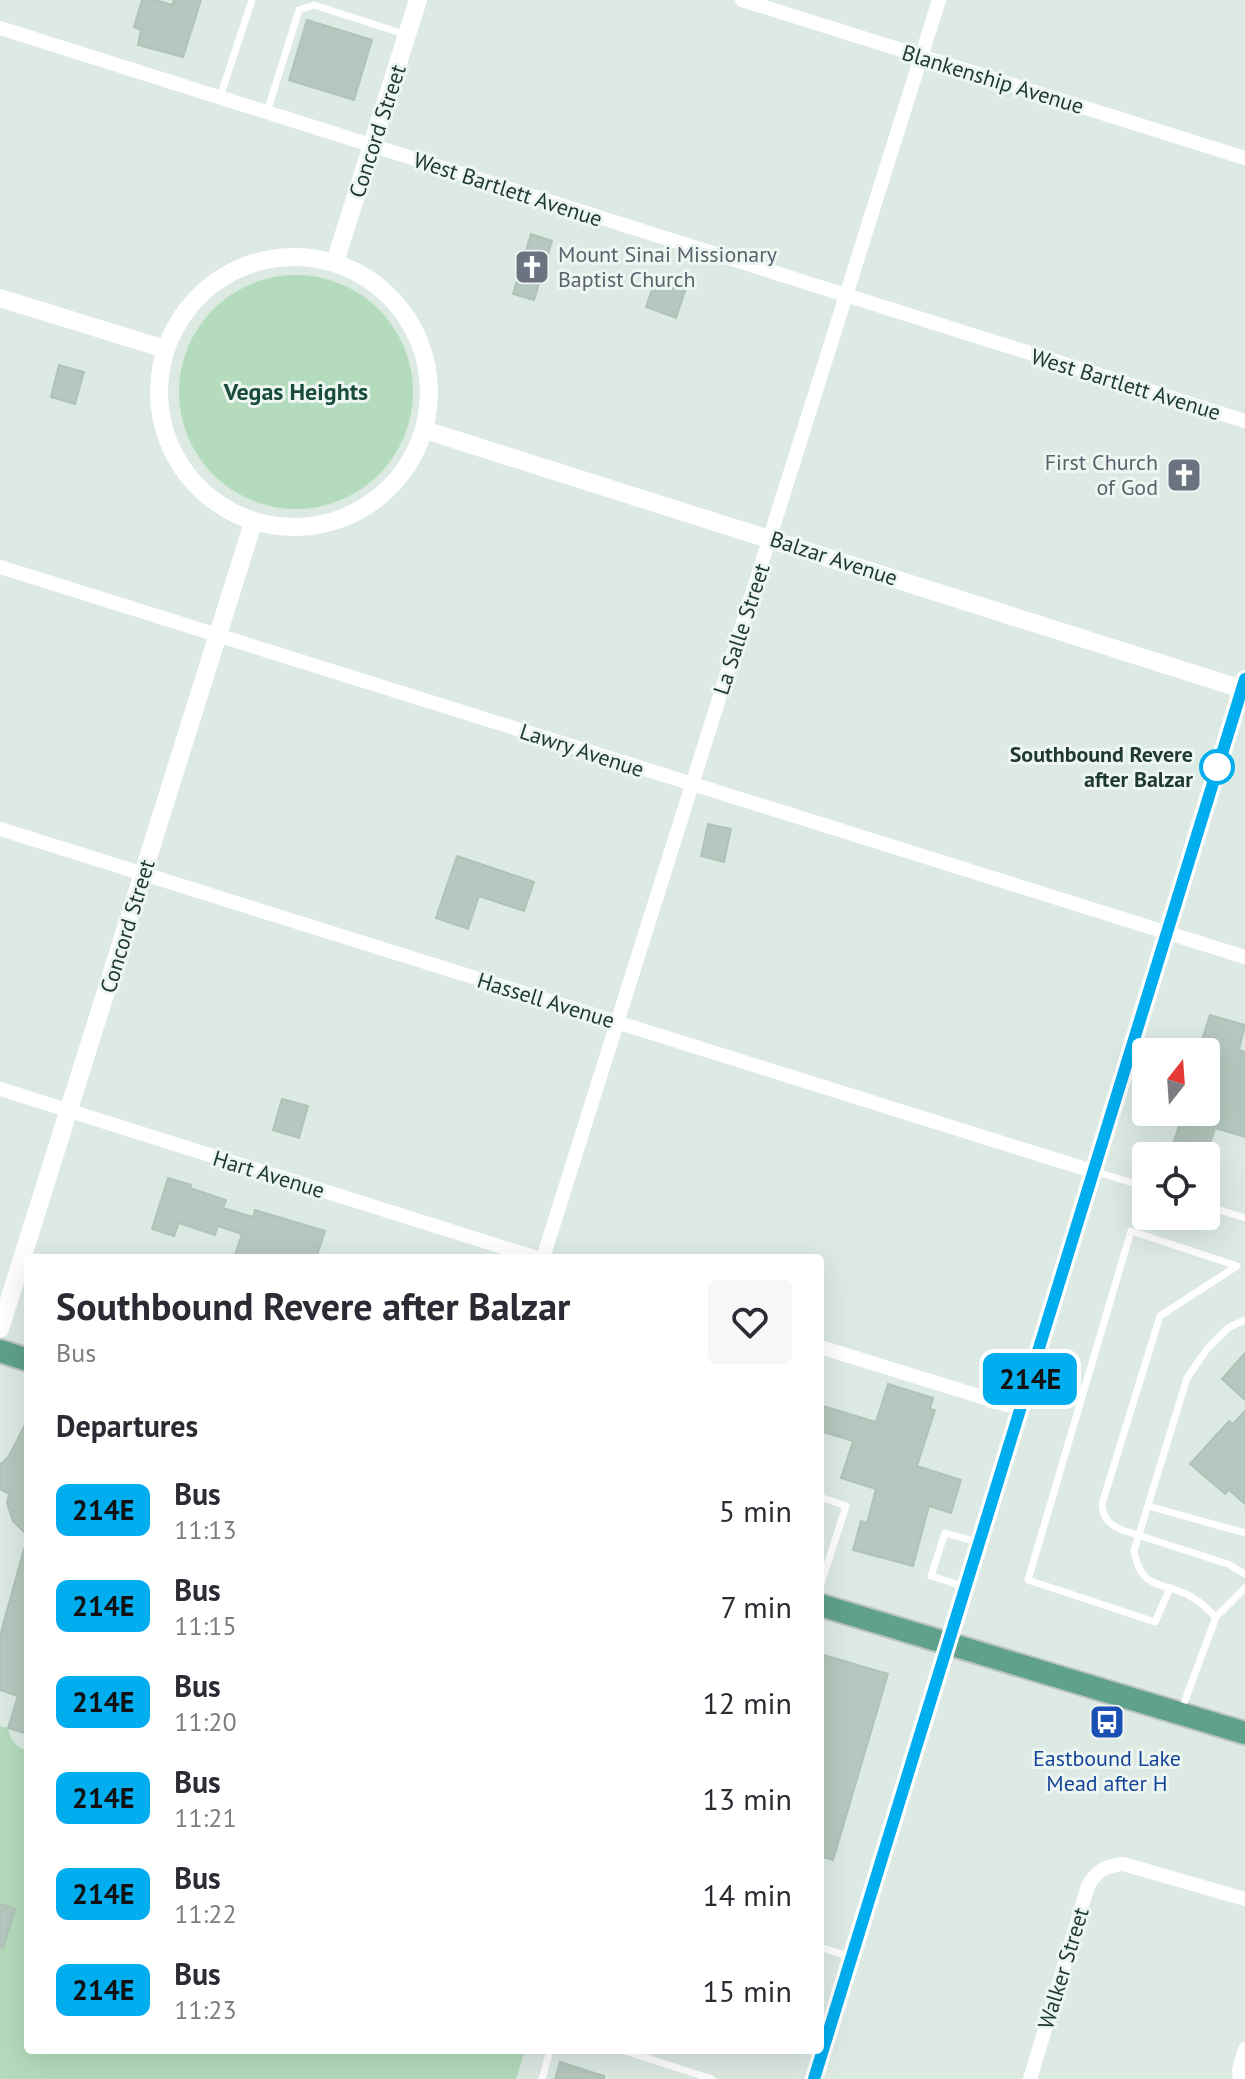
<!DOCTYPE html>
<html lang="en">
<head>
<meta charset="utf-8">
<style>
  body { margin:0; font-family:"PT Sans",sans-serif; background:#f7f7f7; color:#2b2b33; height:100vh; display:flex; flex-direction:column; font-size:30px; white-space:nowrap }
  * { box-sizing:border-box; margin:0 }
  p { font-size:26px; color:#7c7c81 }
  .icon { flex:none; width:44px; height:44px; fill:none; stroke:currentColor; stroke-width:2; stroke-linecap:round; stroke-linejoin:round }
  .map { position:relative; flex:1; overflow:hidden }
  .drawer { position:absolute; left:24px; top:1254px; width:800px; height:800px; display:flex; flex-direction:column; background:#fff; border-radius:8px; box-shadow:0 8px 32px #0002 }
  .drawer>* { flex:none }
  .badge { padding:0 16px; border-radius:12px; font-size:28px; line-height:52px }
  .needle { width:52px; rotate:17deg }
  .tools { position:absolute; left:1132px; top:1038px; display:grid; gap:16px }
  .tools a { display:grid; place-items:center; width:88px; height:88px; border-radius:8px; background:#fff; box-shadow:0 8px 32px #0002; font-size:40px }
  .map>.badge { position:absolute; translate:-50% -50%; box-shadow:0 0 0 4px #fff }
  h2 { padding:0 32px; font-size:30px; line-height:72px }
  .round { display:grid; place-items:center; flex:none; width:84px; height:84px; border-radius:8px; background:#f7f7f7 }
  .overview { display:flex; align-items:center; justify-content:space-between; height:136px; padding:0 32px }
  h1 { font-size:38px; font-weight:700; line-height:60px }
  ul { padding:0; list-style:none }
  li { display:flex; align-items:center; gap:24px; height:96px; padding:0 32px }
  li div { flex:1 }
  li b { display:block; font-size:30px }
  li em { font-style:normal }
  li .badge { min-width:88px; font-weight:700; text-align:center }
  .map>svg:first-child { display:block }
</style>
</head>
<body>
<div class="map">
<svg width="1245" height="2079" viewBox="0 0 1245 2079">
  <rect width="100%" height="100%" fill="#ddeae3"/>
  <!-- green -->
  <g fill="#b4dcbc">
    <circle cx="296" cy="392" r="117"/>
    <path d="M 0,1726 L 8,1728 C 10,1739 16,1749 28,1750 L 28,2050 L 525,2050 L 516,2079 L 0,2079 Z"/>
  </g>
  <!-- building -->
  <g fill="#b5c7be" stroke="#afc3b9" stroke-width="2">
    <polygon points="142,0 155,0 172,5 174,0 201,0 183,57 138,45 141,30 134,27"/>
    <polygon points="307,20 372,40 354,100 289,80"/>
    <polygon points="531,234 552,241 534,300 513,294"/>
    <polygon points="656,278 686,288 676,318 646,307"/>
    <polygon points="59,365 84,372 75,404 51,397"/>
    <polygon points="708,824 731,829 724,862 701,856"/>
    <polygon points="457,856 534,882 524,911 479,896 468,929 436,918"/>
    <polygon points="1210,1015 1245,1025 1239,1050 1245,1052 1245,1137 1215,1128 1206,1156 1169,1156 1180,1123 1155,1115 1155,1112 1206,1112 1206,1045 1201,1043"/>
    <polygon points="282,1099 308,1106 299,1138 273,1130"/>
    <polygon points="168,1178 191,1185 190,1188 226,1200 223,1208 253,1217 255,1210 325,1231 316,1258 234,1258 242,1234 218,1226 215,1235 179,1223 174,1236 152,1229"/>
    <polygon points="1245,1353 1245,1400 1222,1379"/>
    <polygon points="888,1384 933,1398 930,1409 935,1410 917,1466 961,1480 951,1513 929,1506 913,1566 853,1550 861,1521 867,1523 876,1489 841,1478 853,1441 820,1431 820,1405 876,1422"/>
    <polygon points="1245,1411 1245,1504 1229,1490 1225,1494 1190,1464 1229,1421 1233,1424"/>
    <polygon points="28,1419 28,1536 13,1521 7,1503 9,1494 0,1489 0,1465 9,1456"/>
    <polygon points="24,1549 28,1550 28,1734 8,1728 18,1696 0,1690 0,1636"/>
    <polygon points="820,1654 888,1674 833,1860 820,1856"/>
    <polygon points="0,1904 15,1909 3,1948 0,1947"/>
    <polygon points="560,2062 604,2076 604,2079 555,2079"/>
  </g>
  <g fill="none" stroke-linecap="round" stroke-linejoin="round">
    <defs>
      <g id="primary">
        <polyline points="0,1351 28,1360"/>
        <polyline points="820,1605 1245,1733"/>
      </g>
    </defs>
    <!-- primary casing -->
    <use href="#primary" stroke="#bcc4c1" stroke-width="26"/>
    <!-- service -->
    <g stroke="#fff" stroke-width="7">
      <polyline points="220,97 252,0"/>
      <polyline points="267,112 299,10 314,5 404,34"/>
      <polyline points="1094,1171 1146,1187"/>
      <polyline points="1206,1206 1245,1218"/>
      <polyline points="820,1497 846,1506 820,1587"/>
      <polyline points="1148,1506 1245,1533"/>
      <polyline points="963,1586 931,1576 945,1533 977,1542"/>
      <path d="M 1170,1588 L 1155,1622 L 1028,1580 L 1131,1231 L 1237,1266 L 1160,1316 L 1102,1504 C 1103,1519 1109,1524 1122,1530 L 1228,1564 L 1245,1574"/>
      <polyline points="1216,1617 1245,1588"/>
      <path d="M 1181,1711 L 1216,1617 C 1208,1610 1200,1601 1190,1596 C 1161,1580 1142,1592 1134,1551 L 1187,1378 L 1207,1349 L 1228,1328 L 1245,1320"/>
      <polyline points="820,1947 851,1957"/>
      <polyline points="622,2050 712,2079"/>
      <polyline points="542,2079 550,2050"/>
    </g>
    <!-- minor -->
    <g stroke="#fff" stroke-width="14">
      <polyline points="742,0 1245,158"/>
      <polyline points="0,28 1245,421"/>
      <polyline points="0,567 1245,957"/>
      <polyline points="0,829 1092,1171"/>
      <polyline points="0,1089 537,1258"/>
      <polyline points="543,1258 939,0"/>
      <polyline points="820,1347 1021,1409"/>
      <path d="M 1030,2079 L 1088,1886 C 1096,1871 1105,1866 1123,1864 L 1245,1899"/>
      <polyline points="1240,2079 1239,2069 1245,2049"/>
    </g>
    <!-- tertiary -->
    <g stroke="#fff" stroke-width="18">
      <circle cx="294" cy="392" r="135"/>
      <polyline points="335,262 418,0"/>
      <polyline points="0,298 165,349"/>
      <polyline points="425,430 1245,690"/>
      <polyline points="0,1329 253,523"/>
      <polyline points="814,2079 1245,679"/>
    </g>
    <!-- primary -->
    <use href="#primary" stroke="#5fa18b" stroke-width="22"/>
  </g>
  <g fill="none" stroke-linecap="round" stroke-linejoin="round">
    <defs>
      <polyline id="line" points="814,2079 1245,679"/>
    </defs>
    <!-- line casing -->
    <use href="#line" stroke="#fff" stroke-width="18"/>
    <!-- line -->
    <use href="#line" stroke="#00adef" stroke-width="12"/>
  </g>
  <!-- icons -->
  <defs>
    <symbol id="church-square" viewBox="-11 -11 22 22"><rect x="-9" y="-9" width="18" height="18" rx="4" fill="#6b7280" stroke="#edf6f1"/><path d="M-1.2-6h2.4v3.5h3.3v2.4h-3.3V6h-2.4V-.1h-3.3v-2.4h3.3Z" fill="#fff"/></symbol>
    <symbol id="bus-square" viewBox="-11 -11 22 22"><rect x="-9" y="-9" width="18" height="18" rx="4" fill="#1a4fb4" stroke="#edf6f1"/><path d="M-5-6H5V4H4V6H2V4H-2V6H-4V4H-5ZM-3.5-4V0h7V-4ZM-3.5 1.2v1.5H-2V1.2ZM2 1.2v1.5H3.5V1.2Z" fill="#fff"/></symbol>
  </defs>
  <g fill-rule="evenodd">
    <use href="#church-square" x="512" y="247" width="40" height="40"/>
    <use href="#church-square" x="1164" y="455" width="40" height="40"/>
    <use href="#bus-square" x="1087" y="1702" width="40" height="40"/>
  </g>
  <!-- markers -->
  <circle fill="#fff" stroke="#00adef" stroke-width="4" cx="1217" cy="767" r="16"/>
  <g text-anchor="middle" stroke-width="6" stroke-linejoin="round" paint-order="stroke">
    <!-- street labels -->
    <g font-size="22" fill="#1e3930" stroke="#edf6f1">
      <text transform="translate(993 79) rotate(17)" y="8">Blankenship Avenue</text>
      <text transform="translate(377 131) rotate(-72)" y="8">Concord Street</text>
      <text transform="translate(508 189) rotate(18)" y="8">West Bartlett Avenue</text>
      <text transform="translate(1126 384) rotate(17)" y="8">West Bartlett Avenue</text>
      <text transform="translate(834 558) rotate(18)" y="8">Balzar Avenue</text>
      <text transform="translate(741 629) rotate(-72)" y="8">La Salle Street</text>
      <text transform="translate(582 750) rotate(18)" y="8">Lawry Avenue</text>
      <text transform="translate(127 926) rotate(-73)" y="8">Concord Street</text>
      <text transform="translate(546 1000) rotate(17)" y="8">Hassell Avenue</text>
      <text transform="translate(269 1174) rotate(17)" y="8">Hart Avenue</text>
      <text transform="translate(1063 1968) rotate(-73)" y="8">Walker Street</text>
    </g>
    <!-- worship labels -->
    <g font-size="22" fill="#5b616d" stroke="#edf6f1" text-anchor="start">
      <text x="558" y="262">Mount Sinai Missionary<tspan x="558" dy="25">Baptist Church</tspan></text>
      <text x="1158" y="470" text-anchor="end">First Church<tspan x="1158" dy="25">of God</tspan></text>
    </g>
    <!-- stop labels -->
    <g font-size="22" font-weight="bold" fill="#1e3930" stroke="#edf6f1" text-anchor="end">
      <text x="1193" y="762">Southbound Revere<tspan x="1193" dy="25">after Balzar</tspan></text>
    </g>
    <!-- transit labels -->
    <g font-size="22" fill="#164399" stroke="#edf6f1">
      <text x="1107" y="1766">Eastbound Lake<tspan x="1107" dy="25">Mead after H</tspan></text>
    </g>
    <!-- neighbourhood labels -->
    <g font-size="24" font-weight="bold" fill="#194c3c" stroke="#edf6f1">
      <text x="296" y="400">Vegas Heights</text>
    </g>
  </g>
</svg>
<div class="tools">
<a><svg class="needle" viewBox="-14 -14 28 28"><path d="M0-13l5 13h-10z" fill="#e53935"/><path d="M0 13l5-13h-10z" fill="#7c7c81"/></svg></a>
<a><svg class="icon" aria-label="locate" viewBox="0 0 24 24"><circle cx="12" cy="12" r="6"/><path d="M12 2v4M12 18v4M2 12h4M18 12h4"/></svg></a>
</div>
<b class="badge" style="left:1030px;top:1379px;background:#00adef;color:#111">214E</b>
<section class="drawer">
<div class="overview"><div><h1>Southbound Revere after Balzar</h1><p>Bus</p></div><a class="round"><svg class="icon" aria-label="heart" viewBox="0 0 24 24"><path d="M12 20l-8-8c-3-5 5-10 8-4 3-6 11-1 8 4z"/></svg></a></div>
<h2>Departures</h2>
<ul>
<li><span class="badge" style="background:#00adef;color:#111">214E</span><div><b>Bus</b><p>11:13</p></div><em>5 min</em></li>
<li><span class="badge" style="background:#00adef;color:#111">214E</span><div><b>Bus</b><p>11:15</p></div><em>7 min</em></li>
<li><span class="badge" style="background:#00adef;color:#111">214E</span><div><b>Bus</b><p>11:20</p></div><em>12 min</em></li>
<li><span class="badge" style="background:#00adef;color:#111">214E</span><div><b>Bus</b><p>11:21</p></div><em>13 min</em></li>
<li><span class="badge" style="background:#00adef;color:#111">214E</span><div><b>Bus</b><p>11:22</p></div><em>14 min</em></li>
<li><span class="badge" style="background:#00adef;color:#111">214E</span><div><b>Bus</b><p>11:23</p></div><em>15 min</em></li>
</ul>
</section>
</div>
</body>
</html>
